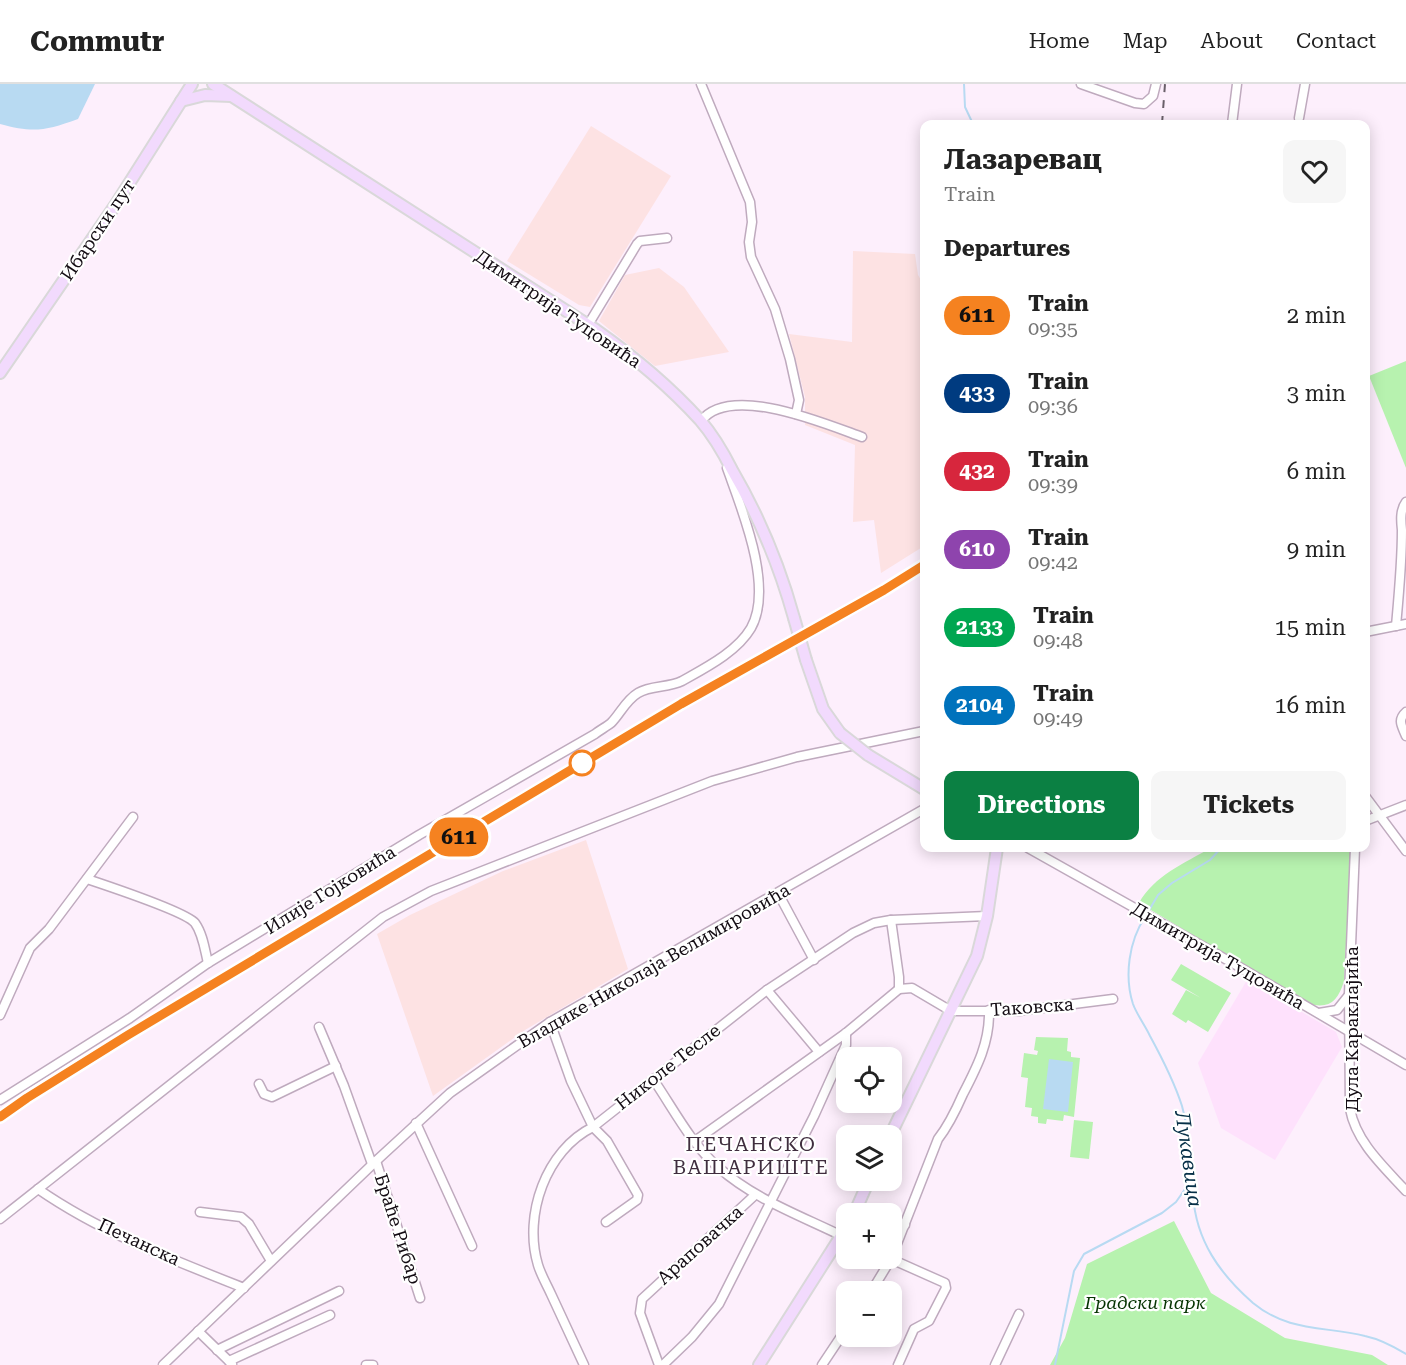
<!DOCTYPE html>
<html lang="en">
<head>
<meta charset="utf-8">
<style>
  body { margin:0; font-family:"Roboto Serif",serif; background:#f6f6f6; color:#222; height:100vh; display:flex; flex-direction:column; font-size:22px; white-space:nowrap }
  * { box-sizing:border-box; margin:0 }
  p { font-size:20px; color:#767676 }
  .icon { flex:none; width:33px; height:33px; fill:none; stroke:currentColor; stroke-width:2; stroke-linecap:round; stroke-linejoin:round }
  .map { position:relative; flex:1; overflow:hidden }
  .drawer { position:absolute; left:920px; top:36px; width:450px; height:732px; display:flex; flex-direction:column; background:#fff; border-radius:12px; box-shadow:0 3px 15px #0003 }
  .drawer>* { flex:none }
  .badge { padding:0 12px; border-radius:20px; font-size:21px; line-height:39px }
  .tools { position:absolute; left:836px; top:963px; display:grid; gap:12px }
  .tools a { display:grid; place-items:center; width:66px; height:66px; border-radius:12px; background:#fff; box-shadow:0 3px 15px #0003; font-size:30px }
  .map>.badge { position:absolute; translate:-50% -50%; box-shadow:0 0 0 3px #fff }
  h2 { padding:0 24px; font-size:22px; line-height:54px }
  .round { display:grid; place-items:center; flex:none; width:63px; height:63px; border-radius:12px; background:#f6f6f6 }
  .headline { display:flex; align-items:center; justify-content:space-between; height:102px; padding:0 24px }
  h1 { font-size:28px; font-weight:700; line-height:45px }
  .action { display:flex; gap:12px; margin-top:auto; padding:12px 24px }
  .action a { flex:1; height:69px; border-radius:12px; background:#0b8043; color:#fff; font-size:24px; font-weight:700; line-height:69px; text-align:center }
  .action a+a { background:#f6f6f6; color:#222 }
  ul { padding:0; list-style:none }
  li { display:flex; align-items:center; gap:18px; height:78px; padding:0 24px }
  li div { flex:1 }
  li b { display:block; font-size:22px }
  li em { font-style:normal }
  li .badge { min-width:66px; font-weight:700; text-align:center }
  header { display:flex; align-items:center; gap:36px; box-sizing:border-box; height:84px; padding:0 30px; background:#fff; border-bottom:2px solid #e0e0e0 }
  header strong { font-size:28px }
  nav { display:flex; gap:33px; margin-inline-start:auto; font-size:21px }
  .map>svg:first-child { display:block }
</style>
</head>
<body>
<header>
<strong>Commutr</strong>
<nav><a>Home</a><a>Map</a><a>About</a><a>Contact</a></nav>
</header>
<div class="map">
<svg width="1406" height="1281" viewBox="0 0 1406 1281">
  <rect width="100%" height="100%" fill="#fdeffc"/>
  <!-- industrial -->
  <g fill="#fde2e3">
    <polygon points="591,42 671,92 590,223 579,221 507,177"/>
    <polygon points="853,167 915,170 918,191 924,201 924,462 881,489 874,436 853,438 855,361 805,341 805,313 789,250 852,258"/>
    <polygon points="659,184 684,203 729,268 655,282 599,237 625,191"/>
    <polygon points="586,756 628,885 525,946 433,1012 377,850 410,831 503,787"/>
  </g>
  <!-- built -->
  <polygon fill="#fee1fc" points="1247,896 1336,948 1342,963 1275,1076 1221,1044 1198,979"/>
  <!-- green -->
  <g fill="#b7f2af">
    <polygon points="1406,277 1406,384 1369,292"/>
    <path d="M 1211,764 L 1351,764 L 1344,897 C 1338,917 1330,925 1309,920 L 1139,819 C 1154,792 1184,779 1211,764 Z"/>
    <polygon points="1181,880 1231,909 1208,948 1188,936 1186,939 1172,930 1186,906 1201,914 1171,896"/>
    <polygon points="1036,953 1068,954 1067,967 1071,968 1071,973 1080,974 1074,1033 1064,1031 1063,1037 1047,1035 1046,1040 1038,1039 1038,1033 1031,1032 1032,1024 1025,1023 1028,994 1021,993 1024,969 1037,971 1038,967 1034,966"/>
    <polygon points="1074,1036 1093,1038 1089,1075 1070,1073"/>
    <polygon points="1174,1137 1211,1209 1285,1254 1372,1271 1388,1281 1050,1281 1065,1254 1087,1180"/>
  </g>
  <!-- water -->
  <g fill="#b8daf2">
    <path d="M 0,0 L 95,0 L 78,35 C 45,47 33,49 0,40 Z"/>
    <polygon points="1049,975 1073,978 1068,1028 1043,1025"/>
  </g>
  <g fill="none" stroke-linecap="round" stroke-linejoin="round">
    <!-- stream -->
    <g stroke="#b8daf2" stroke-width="2">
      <polyline points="964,0 965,23 973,40"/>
      <polyline points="1148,828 1158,811 1172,799 1210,776 1221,764"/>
      <path d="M 1145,833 C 1129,857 1124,892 1133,920 C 1137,931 1145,941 1150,952 C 1162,974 1174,997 1182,1022 C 1190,1052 1191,1081 1193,1111 C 1196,1157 1220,1190 1253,1219 C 1288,1248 1324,1242 1365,1252 C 1379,1255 1393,1262 1406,1270"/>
      <polyline points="1055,1281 1074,1187 1084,1170 1162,1129 1176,1118 1192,1095"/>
    </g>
    <defs>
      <g id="minor">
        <polyline points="701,0 750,118 752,138 749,158 751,173 775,225 790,275 799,316 796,330"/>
        <polyline points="1081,0 1135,19 1144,20 1153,12 1156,0"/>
        <polyline points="1299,34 1305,0"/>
        <polyline points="1232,40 1237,0"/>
        <polyline points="588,241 637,160 640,157 667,154"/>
        <path d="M 701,337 C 730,299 826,340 862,353"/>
        <path d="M 1396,542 C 1399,509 1402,478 1402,446 C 1401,437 1400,426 1406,418"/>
        <polyline points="1365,548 1406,540"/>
        <path d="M 1406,628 C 1397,636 1402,642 1406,652"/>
        <polyline points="1365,712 1406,767"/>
        <polyline points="1365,737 1406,721"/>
        <polyline points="1028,764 1236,881 1406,981"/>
        <path d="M 1355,764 L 1349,910 L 1350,1025 C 1356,1058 1384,1083 1406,1107"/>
        <path d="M 87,795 C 105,801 186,828 195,839 C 203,850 205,867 208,879"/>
        <polyline points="778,809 814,876"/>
        <polyline points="891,836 899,893 899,905 912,904 951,927 1019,927 1113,915"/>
        <polyline points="767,906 819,968"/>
        <polyline points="1319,929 1337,926 1349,911"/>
        <polyline points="0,931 30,864 49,845 133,733"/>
        <polyline points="550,938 571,997 593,1043 607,1057 638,1111 637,1116 606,1138"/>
        <polyline points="319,943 344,1002 372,1080"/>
        <path d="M 653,995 C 673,1024 691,1060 718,1083 C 754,1115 799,1131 842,1152"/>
        <polyline points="259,1000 264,1010 272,1013 336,982"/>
        <path d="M 0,1016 L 130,934 L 208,879 L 419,751 L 595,650 C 600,646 606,643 611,639 C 620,630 626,616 638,609 C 651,601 668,604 682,597 C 705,584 737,568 751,544 C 774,503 742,426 727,384"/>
        <polyline points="416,1039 472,1162"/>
        <polyline points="695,1057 846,949 899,905"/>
        <polyline points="376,1077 420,1214"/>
        <path d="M 38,1105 C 100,1148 173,1176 244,1204"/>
        <polyline points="858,1122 876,1130"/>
        <polyline points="200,1128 241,1133 249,1140 271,1177"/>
        <polyline points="0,1135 383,833 431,807 712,697 797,673 924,647"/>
        <polyline points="891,1135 905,1141"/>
        <polyline points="891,1175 945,1199 946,1204 929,1237 914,1245 898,1281"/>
        <path d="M 871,1208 L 891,1175 L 938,1055 C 949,1041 956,1026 963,1010 C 977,983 990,958 989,926"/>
        <polyline points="198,1247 232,1280"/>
        <polyline points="217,1266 339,1207"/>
        <polyline points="229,1277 330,1231"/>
        <polyline points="163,1281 376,1077 450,1009 550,938 924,725"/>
        <polyline points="366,1281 373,1281"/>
        <path d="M 584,1281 C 573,1257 562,1234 551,1210 C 547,1201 541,1191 538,1181 C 523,1131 546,1066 593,1043 L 767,906 L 853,849 L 874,839 L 891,836 L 987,832"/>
        <polyline points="659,1281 640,1229 642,1215 755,1111"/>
        <polyline points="663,1281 692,1253 719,1220 814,1032 846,961 846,949"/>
        <polyline points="822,1281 846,1245"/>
        <polyline points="995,1281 1019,1230"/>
      </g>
      <g id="major">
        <path d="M 213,0 L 596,246 C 633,272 668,301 700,336 C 713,351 723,368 732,386 C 760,434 779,480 794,534"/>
        <polyline points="181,17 205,11 231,12"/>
        <polyline points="0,289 116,120 192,0"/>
        <polyline points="806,576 823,625 840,649"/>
        <polyline points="868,671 924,705"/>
        <polyline points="890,1052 977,872 987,832 997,764"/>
        <polyline points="854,1130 869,1096"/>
        <polyline points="759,1281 846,1144"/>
      </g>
    </defs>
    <!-- minor casing -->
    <use href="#minor" stroke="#bfaabe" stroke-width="11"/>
    <!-- major casing -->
    <use href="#major" stroke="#d9d8d9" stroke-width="14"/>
    <!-- minor -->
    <use href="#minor" stroke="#fff" stroke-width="8"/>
    <!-- major -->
    <use href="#major" stroke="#f2dafd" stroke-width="10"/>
    <!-- rail -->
    <g stroke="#695f69" stroke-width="2" stroke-dasharray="8 8" stroke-linecap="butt">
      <polyline points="1162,40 1165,0"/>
      <polyline points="0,1033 27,1014 128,951 721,596 884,506 924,481"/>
    </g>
    <defs>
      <g id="major-bridge">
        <polyline points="794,534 806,576"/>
        <polyline points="840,649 868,671"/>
      </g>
    </defs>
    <!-- major-bridge casing -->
    <use href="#major-bridge" stroke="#d9d8d9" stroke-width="14" stroke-linecap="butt"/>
    <!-- major-bridge -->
    <use href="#major-bridge" stroke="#f2dafd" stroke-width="10"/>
  </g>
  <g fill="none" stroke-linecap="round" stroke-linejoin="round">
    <defs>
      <polyline id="line" points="0,1033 27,1014 128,951 681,620 884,506 924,481"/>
    </defs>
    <!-- line casing -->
    <use href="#line" stroke="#fff" stroke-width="14"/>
    <!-- line -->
    <use href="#line" stroke="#f58220" stroke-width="9"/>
  </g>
  <!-- markers -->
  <circle fill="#fff" stroke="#f58220" stroke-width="3" cx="582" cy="679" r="12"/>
  <g text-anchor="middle" stroke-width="4.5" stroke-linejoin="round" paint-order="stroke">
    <!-- street labels -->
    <g font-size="18" fill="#130c13" stroke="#fff">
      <text transform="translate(98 146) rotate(-56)" y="6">Ибарски пут</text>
      <text transform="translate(558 225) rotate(34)" y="6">Димитрија Туцовића</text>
      <text transform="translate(330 806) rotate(-32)" y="6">Илије Гојковића</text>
      <text transform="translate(1218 872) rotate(30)" y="6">Димитрија Туцовића</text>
      <text transform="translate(654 882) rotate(-30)" y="6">Владике Николаја Велимировића</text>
      <text transform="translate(1032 923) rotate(-4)" y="6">Таковска</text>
      <text transform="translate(1352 945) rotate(-90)" y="6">Дула Караклајића</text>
      <text transform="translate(668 983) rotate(-38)" y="6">Николе Тесле</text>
      <text transform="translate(398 1145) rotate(72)" y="6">Браће Рибар</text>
      <text transform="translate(139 1158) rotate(25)" y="6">Печанска</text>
      <text transform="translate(700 1161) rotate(-42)" y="6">Араповачка</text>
    </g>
    <!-- park labels -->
    <g font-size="18" font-style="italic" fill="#063402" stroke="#fff">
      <text x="1145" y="1225">Градски парк</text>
    </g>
    <!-- neighbourhood labels -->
    <g font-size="20" letter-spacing="1.5" fill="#402e3f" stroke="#fff">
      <text x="751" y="1067">ПЕЧАНСКО<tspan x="751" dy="23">ВАШАРИШТЕ</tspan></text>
    </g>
    <!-- water labels -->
    <g font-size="20" font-style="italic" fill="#062f47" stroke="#fff">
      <text transform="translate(1189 1075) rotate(82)" y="7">Лукавица</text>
    </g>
  </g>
</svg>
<div class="tools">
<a><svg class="icon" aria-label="locate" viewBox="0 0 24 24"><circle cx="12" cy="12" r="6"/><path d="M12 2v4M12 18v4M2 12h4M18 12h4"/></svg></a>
<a><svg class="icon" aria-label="layers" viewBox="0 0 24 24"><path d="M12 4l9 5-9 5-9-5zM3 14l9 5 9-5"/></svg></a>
<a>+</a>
<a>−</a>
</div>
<b class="badge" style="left:459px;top:753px;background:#f58220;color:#111">611</b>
<section class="drawer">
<div class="headline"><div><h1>Лазаревац</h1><p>Train</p></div><a class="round"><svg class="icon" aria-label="heart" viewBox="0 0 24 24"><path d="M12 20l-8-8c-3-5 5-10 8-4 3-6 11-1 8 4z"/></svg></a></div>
<h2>Departures</h2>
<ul>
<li><span class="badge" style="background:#f58220;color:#111">611</span><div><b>Train</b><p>09:35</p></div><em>2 min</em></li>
<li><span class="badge" style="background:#003b80;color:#fff">433</span><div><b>Train</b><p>09:36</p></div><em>3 min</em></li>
<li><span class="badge" style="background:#d7263d;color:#fff">432</span><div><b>Train</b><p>09:39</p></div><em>6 min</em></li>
<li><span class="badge" style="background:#8e44ad;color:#fff">610</span><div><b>Train</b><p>09:42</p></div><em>9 min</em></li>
<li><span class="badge" style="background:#00a651;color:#fff">2133</span><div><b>Train</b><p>09:48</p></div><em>15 min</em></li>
<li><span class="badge" style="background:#0072bc;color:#fff">2104</span><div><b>Train</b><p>09:49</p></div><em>16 min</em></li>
</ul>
<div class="action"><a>Directions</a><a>Tickets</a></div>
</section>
</div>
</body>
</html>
